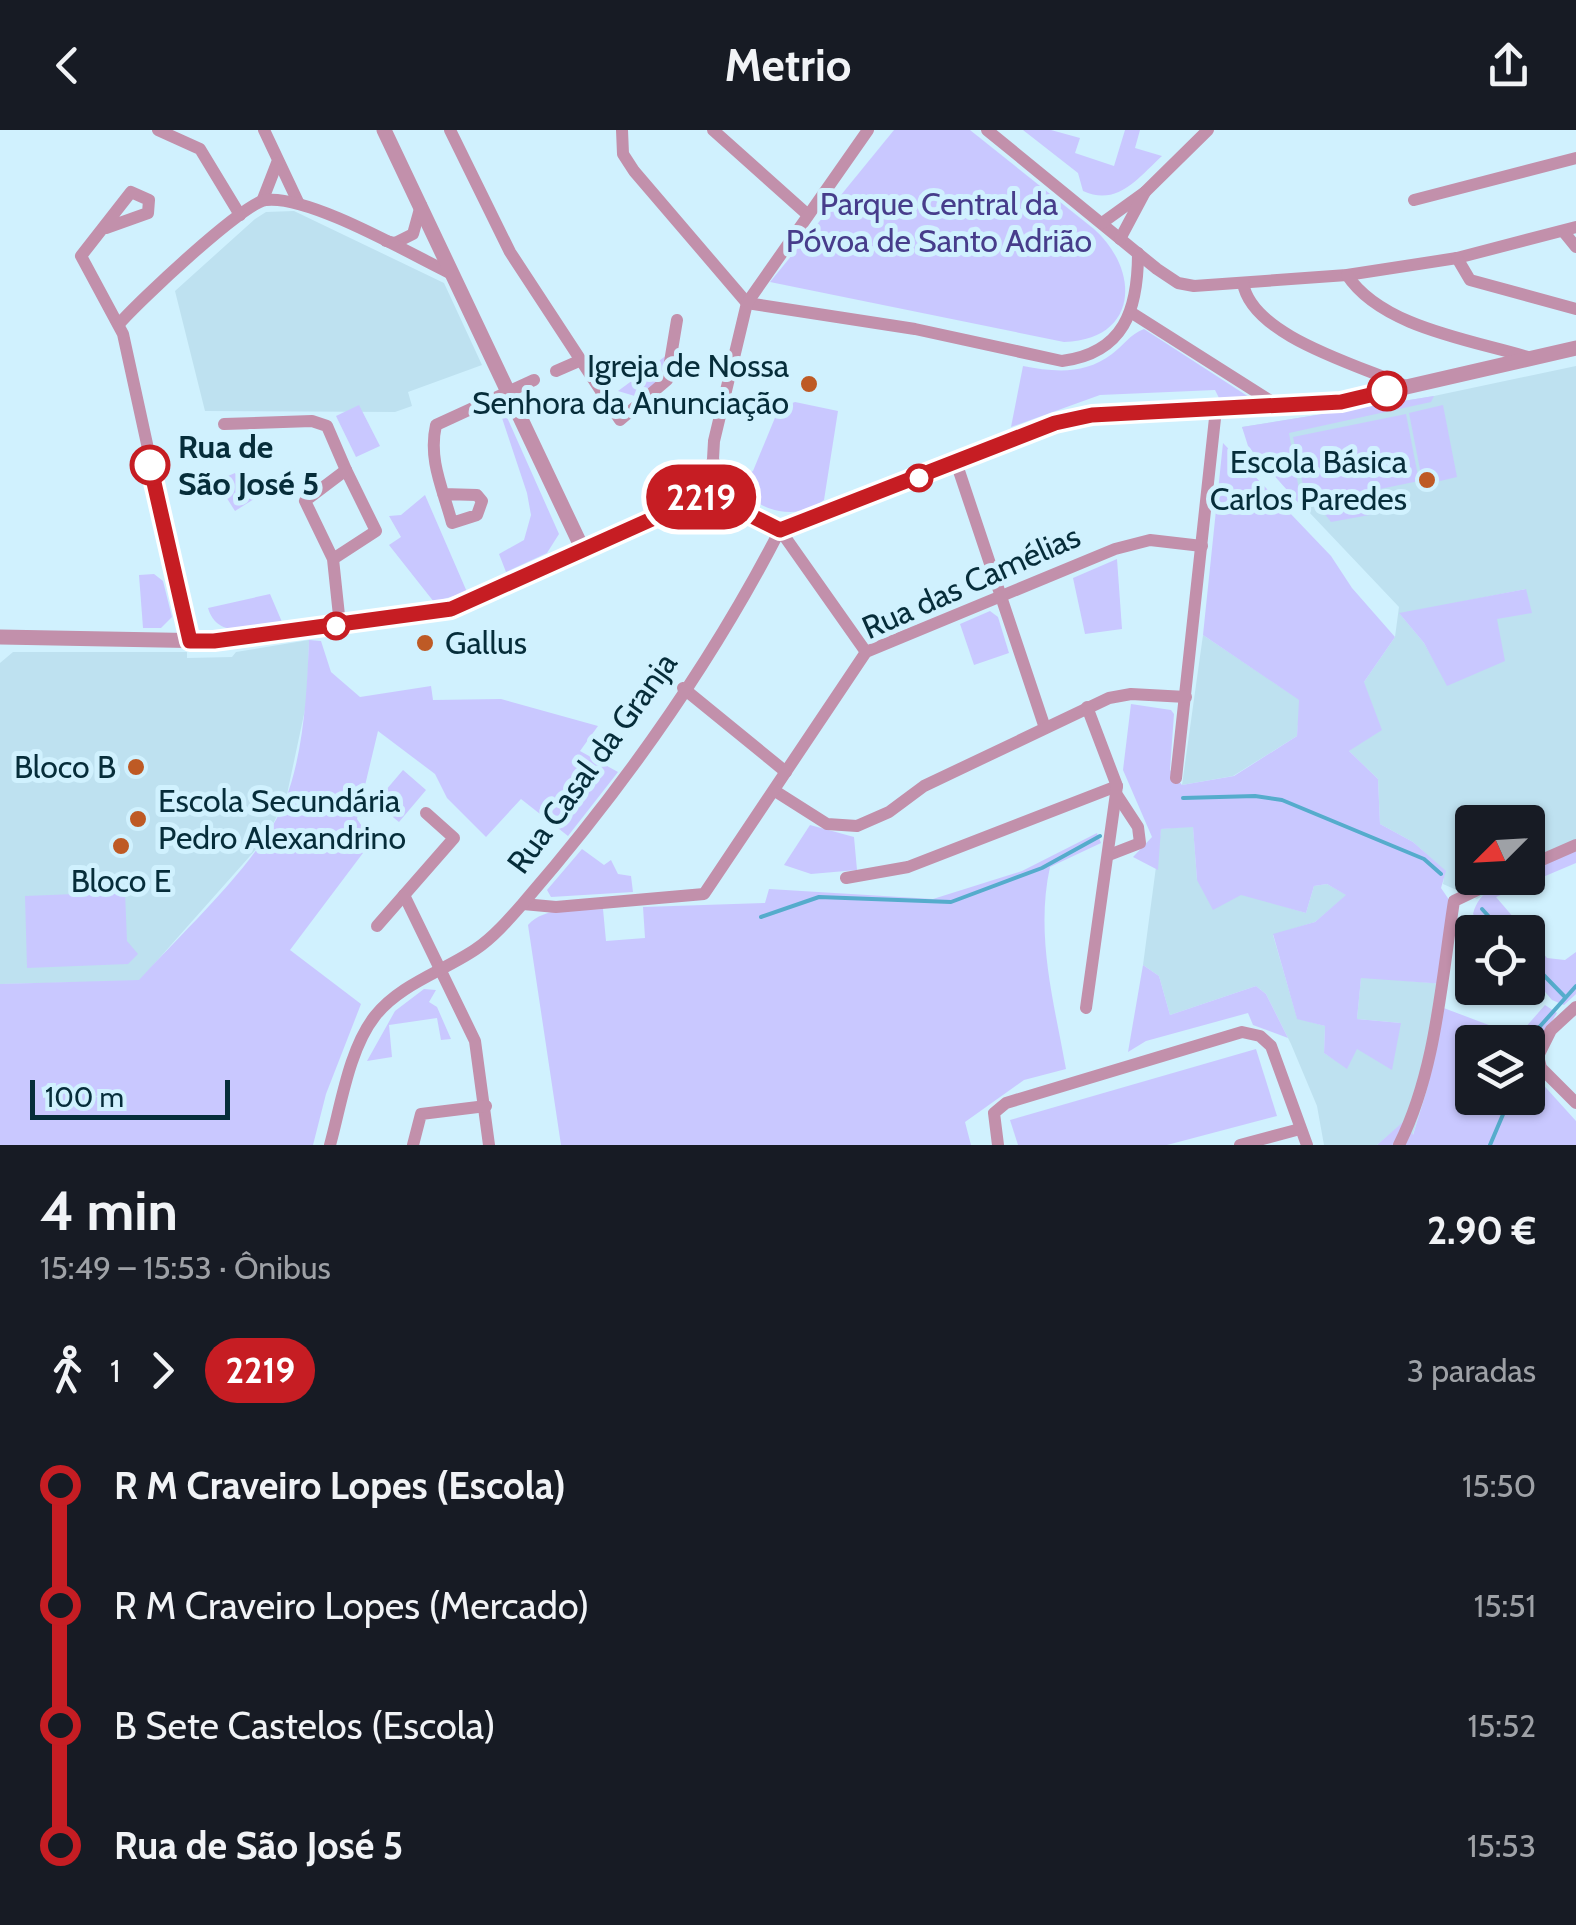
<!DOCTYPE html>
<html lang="pt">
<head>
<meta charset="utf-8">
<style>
  body { margin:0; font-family:Cabin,sans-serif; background:#242831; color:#f1f3f6; height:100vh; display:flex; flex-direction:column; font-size:38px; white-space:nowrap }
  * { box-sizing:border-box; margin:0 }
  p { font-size:32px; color:#9ea1a6 }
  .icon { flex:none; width:55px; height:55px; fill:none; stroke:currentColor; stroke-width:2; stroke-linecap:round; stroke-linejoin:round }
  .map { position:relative; height:1015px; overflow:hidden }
  .details { display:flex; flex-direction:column; background:#171b24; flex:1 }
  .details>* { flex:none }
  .badge { padding:0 20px; border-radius:32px; font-size:35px; line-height:65px }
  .needle { width:65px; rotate:246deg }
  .fabs { position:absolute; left:1455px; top:675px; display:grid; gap:20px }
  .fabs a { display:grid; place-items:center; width:90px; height:90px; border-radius:10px; background:#171b24; box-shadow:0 2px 8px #0004; font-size:50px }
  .scale { position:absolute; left:30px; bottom:25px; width:200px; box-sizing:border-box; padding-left:10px; border:5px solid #062d3a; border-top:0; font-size:28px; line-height:35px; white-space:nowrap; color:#062d3a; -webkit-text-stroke:8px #d0f1fe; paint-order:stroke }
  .map>.badge { position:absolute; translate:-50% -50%; box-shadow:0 0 0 5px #fff }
  .legs { display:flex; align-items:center; gap:15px; height:110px; padding:0 40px; font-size:32px }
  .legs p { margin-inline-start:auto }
  .summary { display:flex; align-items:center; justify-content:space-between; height:170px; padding:0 40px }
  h1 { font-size:55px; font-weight:700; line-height:75px }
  ul { padding:0 40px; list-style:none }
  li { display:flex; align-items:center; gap:35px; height:120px; font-size:38px }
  li i { display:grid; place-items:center; width:15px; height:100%; margin:0 12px; background:currentColor }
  li i::after { content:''; width:25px; height:25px; margin:-12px; border:8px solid; border-radius:50%; background:#171b24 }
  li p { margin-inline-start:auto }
  li:first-child i { background:linear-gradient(#0000 50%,currentColor 0) }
  li:last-child i { background:linear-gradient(currentColor 50%,#0000 0) }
  header { display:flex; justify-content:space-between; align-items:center; height:130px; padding:0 40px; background:#171b24; font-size:45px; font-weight:700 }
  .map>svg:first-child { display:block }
</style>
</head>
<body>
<header><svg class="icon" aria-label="back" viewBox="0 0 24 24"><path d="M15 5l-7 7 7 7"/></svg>Metrio<svg class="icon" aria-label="share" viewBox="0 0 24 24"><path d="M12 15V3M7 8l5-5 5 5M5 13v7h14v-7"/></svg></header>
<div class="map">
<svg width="1576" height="1015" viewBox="0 0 1576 1015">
  <rect width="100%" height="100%" fill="#d0f1fe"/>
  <!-- built -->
  <g fill="#bee1f0" fill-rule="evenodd">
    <polygon points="294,81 444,153 482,235 408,262 412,276 395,282 205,281 175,161 255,89 266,82"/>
    <path d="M 1576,236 L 1576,720 L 1528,741 L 1528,692 L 1472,692 L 1472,748 L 1514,748 L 1477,769 L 1443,754 L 1445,741 L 1413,712 L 1380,694 L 1378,649 L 1349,621 L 1364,552 L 1395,507 L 1399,477 L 1253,323 L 1242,297 L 1434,266 ZM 1526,459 L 1497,489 L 1448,555 L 1424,513 L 1400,484 Z"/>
    <polygon points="1203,505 1300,570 1297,606 1233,646 1182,655"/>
    <polygon points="309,510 307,570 286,669 265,709 139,851 0,854 0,533 13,522 187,522 187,528 232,527 236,522"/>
    <polygon points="1193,696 1197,750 1306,783 1314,756 1327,754 1347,765 1315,792 1273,805 1297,888 1325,896 1324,923 1347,938 1356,918 1401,893 1357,889 1361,847 1445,854 1427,959 1412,1007 1403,993 1377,1015 1324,1015 1317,976 1291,914 1266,864 1256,856 1170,885 1159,846 1143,835 1161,699"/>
  </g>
  <!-- green -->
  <g fill="#c9c8ff">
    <path d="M 894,0 L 970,0 L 1094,99 C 1141,141 1138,210 1064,212 L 770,152 Z"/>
    <path d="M 1023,0 L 1051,0 L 1080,8 L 1075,23 L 1114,36 L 1125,0 L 1140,0 L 1135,18 L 1162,26 C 1138,48 1117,77 1083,61 L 1078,43 Z"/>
    <path d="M 1144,199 L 1249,267 L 1219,268 L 1215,260 L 1100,265 L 1011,297 L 1023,236 C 1055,242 1084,245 1112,224 C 1123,216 1130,204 1144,199 Z"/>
    <polygon points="667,225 657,254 638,267 618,261"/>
    <polygon points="1434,266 1431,272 1289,303 1302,377 1248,316 1242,297"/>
    <path d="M 795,272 L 838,281 L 824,370 C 796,393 755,381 736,352 L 753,341 L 779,278 Z"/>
    <polygon points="359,275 380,316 356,327 336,286"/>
    <polygon points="1443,275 1457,347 1423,355 1409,283"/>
    <polygon points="1406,284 1419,351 1307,374 1293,307"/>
    <polygon points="506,285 559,404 547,423 506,442 499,424 524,410 531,385 527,363 502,288"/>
    <polygon points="1223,313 1331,426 1352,458 1395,507 1364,552 1382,600 1349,621 1378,649 1380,694 1413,712 1446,741 1441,758 1456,780 1445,854 1361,848 1357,889 1401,893 1392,940 1357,919 1347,939 1324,923 1325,896 1297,889 1273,804 1315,792 1346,765 1327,754 1314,756 1306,783 1241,765 1213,780 1197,750 1193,697 1161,699 1158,740 1133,727 1152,707 1123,640 1131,574 1171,580 1174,584 1170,640 1182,655 1234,646 1297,606 1299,570 1203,505"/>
    <polygon points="235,343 254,369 235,381 216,351"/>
    <polygon points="425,365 467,462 434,472 389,415 401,407 389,386 401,385"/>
    <polygon points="1383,370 1386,382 1331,392 1324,383"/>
    <polygon points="1117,429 1122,499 1085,504 1073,448"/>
    <polygon points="154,444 163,451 172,487 161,498 143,498 139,445"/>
    <polygon points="1526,459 1532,483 1497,489 1505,531 1447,556 1424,513 1399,483"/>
    <path d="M 270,464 L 282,492 C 255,496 218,512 208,478 Z"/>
    <polygon points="990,481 998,487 1009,523 974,535 960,494"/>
    <path d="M 309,510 L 321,511 L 331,542 L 360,567 L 431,556 L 433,570 L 501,569 L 598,596 L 580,621 L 618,642 L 568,706 L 521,669 L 486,707 L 447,668 L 435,644 L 378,601 L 357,689 L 372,711 L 290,820 L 361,874 L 326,964 L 313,1015 L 0,1015 L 0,854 L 139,850 C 183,801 261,731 285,671 C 304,622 307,562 309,510 Z"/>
    <polygon points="403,640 426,660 399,692 383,679 387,673 380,667"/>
    <polygon points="810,695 854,707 857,740 811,744 784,735"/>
    <path d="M 1097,703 L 1101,713 L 1050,737 C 1035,805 1054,872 1066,939 L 1024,950 L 965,992 L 971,1015 L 561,1015 L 528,795 C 544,776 580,780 603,779 L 606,811 L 645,808 L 643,777 L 765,773 L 769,759 L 933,769 L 1022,741 Z"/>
    <polygon points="582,719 604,735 611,730 618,744 631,746 633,762 551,767 547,760"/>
    <path d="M 1576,720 L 1576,733 L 1496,767 L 1526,802 L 1490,802 L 1473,784 C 1479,760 1503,748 1528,748 L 1528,741 Z"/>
    <polygon points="125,762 127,811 138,824 128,834 27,838 25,766"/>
    <polygon points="1528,805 1547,828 1565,830 1576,822 1576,864 1564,875 1552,870 1528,842"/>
    <polygon points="1143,835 1159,846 1170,885 1256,856 1266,864 1288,908 1253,895 1248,883 1146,911 1128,922"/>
    <polygon points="424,859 436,860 429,872 437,877 451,909 441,910 437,888 389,895 392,927 367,931 395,881"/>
    <polygon points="1545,875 1557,883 1528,929 1528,912 1472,912 1472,968 1528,968 1528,938 1576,991 1576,1015 1377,1015 1403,992 1413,1005 1427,959 1441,877 1518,906"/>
    <polygon points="1256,919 1277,986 1167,1015 1018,1015 1010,990"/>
  </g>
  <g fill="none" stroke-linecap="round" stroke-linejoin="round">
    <!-- stream -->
    <g stroke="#55accc" stroke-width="4">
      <polyline points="1183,668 1255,666 1282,670 1424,729 1441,744"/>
      <polyline points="1482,779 1503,802"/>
      <polyline points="761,787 819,767 951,772 1042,738 1100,706"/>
      <polyline points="1528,829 1565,867"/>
      <polyline points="1526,912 1576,856"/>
      <polyline points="1490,1015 1510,968"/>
    </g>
    <!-- minor -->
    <g stroke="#c290ab" stroke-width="12">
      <polyline points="158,0 200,19 240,85"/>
      <polyline points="264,0 298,72"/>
      <polyline points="450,0 510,122 620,290 667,250 677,190"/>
      <path d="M 622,0 L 623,24 L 634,41 L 747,173 L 915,199 L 1062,231 C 1124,223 1138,180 1138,123"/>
      <polyline points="713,0 808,85"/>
      <polyline points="987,0 1157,139 1178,153 1194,156 1347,145 1457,128 1576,97"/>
      <polyline points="263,69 277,33"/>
      <polyline points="1414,70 1576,28"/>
      <polyline points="1102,93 1145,62 1208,0"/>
      <polyline points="106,98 148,83 149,70 131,62 81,126 123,204 190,511"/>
      <polyline points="1563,101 1576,117"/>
      <polyline points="1120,109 1145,62"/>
      <polyline points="386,111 395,113 413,104 421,75"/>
      <polyline points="1457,128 1470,150 1576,179"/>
      <path d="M 1347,145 C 1382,198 1473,210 1531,228"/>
      <path d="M 1243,153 C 1252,207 1362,236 1408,257"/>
      <polyline points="1132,183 1277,275"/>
      <path d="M 119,194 C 138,172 244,72 266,70 C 310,65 410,124 452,144"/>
      <polyline points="556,241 579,231"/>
      <polyline points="224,294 312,291 327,296 346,340"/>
      <polyline points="956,332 1045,598"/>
      <path d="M 443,364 L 477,365 L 482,371 L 477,385 L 452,393 C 443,359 428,330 436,295 L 534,250"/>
      <polyline points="701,367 712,332"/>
      <polyline points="725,371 713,329 714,311 747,173 868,0"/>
      <polyline points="333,429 376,401 346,340 305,371 333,429 340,495"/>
      <polyline points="683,558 786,642"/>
      <polyline points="1176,648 1216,279"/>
      <polyline points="775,661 827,694 857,696 889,682 924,656 1109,568 1131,564 1186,567"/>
      <polyline points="1109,725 1140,713 1138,697 1117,665"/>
      <polyline points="1528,736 1576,715"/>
      <polyline points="846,748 908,737 1117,656"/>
      <polyline points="404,765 475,911 489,1015"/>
      <polyline points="523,774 556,777 704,764 866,522 1115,419 1150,410 1202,416"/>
      <polyline points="377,796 454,708 426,683"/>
      <polyline points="1576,877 1551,900 1538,926 1541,938 1576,973"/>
      <polyline points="1086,878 1117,656 1087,577"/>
      <path d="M 330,1015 C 341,975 349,919 375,886 C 400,854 444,841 476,819 C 494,807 511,787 525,771 C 622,659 712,532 780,400 L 866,522"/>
      <polyline points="413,1015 421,984 486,976"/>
      <polyline points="998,1015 994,983 1006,973 1242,902 1260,906 1271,916 1307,1015"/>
      <polyline points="1240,1015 1300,999"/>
      <path d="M 1399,1015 C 1436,941 1441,853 1454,771 L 1502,748"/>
    </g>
    <!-- tertiary -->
    <g stroke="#c290ab" stroke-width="15">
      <polyline points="384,0 583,420"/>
      <polyline points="0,507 214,511 434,482 469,472 701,367 725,371 780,400 1055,293 1091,285 1341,272 1576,218"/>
    </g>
  </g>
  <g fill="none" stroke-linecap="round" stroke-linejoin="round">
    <defs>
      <polyline id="line-1" points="150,335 190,511 214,511 451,479 701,367 724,372 780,400 1055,293 1092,285 1341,272 1387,261"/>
    </defs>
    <!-- line-1 casing -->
    <use href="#line-1" stroke="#fff" stroke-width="22"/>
    <!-- line-1 -->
    <use href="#line-1" stroke="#c61d23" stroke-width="15"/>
  </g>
  <!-- markers -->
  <g fill="#be5a25" stroke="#d0f1fe" stroke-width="4">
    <circle cx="809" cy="254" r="10"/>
    <circle cx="1427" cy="350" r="10"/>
    <circle cx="425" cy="513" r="10"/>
    <circle cx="136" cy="637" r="10"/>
    <circle cx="138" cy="689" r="10"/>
    <circle cx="121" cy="716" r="10"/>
  </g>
  <g fill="#fff" stroke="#c61d23" stroke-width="5">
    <circle cx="1387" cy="261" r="18"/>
    <circle cx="150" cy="335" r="18"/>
    <circle cx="919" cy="348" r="12"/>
    <circle cx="336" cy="496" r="12"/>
  </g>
  <g text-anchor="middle" stroke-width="10" stroke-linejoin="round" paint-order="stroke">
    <!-- park labels -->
    <g font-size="32" fill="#473d8b" stroke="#d0f1fe">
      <text x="939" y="85">Parque Central da<tspan x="939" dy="37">Póvoa de Santo Adrião</tspan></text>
    </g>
    <!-- poi labels -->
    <g font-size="32" fill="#062d3a" stroke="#d0f1fe" text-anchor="end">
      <text x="789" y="247">Igreja de Nossa<tspan x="789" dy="37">Senhora da Anunciação</tspan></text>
      <text x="1407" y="343">Escola Básica<tspan x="1407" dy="37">Carlos Paredes</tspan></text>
      <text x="445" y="524" text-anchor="start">Gallus</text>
      <text x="116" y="648">Bloco B</text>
      <text x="158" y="682" text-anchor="start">Escola Secundária<tspan x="158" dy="37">Pedro Alexandrino</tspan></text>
      <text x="121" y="762" text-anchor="middle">Bloco E</text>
    </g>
    <!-- stop labels -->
    <g font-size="32" font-weight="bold" fill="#062d3a" stroke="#d0f1fe" text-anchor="start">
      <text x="178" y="328">Rua de<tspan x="178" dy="37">São José 5</tspan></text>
    </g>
    <!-- street labels -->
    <g font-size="32" fill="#062d3a" stroke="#d0f1fe">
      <text transform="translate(971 452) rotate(-24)" y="11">Rua das Camélias</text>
      <text transform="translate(592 633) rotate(-54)" y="11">Rua Casal da Granja</text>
    </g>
  </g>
</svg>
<div class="fabs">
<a><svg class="needle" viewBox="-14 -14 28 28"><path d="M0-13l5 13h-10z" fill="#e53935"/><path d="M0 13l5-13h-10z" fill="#9ea1a6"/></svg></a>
<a><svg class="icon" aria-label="locate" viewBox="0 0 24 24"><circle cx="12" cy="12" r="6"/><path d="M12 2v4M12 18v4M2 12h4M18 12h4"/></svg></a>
<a><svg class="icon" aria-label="layers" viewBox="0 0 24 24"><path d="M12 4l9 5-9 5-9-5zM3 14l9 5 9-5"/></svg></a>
</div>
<div class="scale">100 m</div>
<b class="badge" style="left:701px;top:367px;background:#c61d23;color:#fff">2219</b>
</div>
<section class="details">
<div class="summary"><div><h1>4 min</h1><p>15:49 – 15:53 · Ônibus</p></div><b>2.90 €</b></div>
<div class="legs"><svg class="icon" aria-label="walk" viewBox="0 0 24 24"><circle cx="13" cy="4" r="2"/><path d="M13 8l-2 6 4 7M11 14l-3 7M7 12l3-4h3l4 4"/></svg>1<svg class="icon" aria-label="forward" viewBox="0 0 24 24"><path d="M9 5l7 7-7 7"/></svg><b class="badge" style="background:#c61d23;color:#fff">2219</b><p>3 paradas</p></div>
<ul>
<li><i style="color:#c61d23"></i><b>R M Craveiro Lopes (Escola)</b><p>15:50</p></li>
<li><i style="color:#c61d23"></i><span>R M Craveiro Lopes (Mercado)</span><p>15:51</p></li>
<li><i style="color:#c61d23"></i><span>B Sete Castelos (Escola)</span><p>15:52</p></li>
<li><i style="color:#c61d23"></i><b>Rua de São José 5</b><p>15:53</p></li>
</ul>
</section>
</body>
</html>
